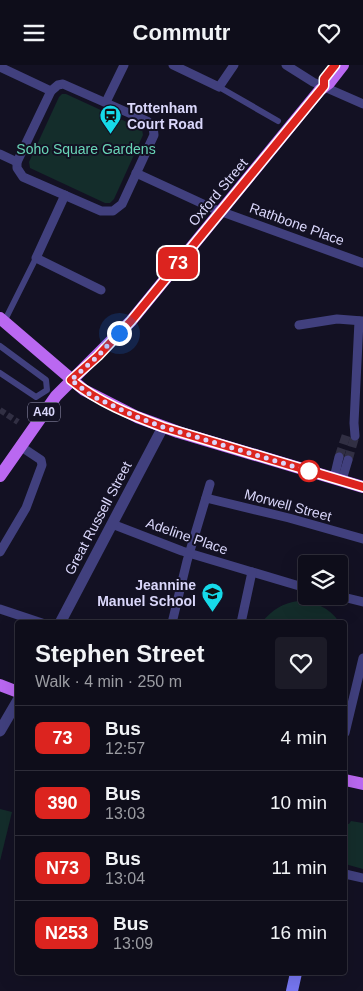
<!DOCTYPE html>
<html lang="en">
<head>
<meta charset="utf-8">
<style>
  body { margin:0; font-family:Helvetica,sans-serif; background:#1c1b27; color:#f1f3f6; height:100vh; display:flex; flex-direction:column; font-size:19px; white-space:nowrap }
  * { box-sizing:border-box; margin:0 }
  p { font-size:16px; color:#9b9ca2 }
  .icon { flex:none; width:28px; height:28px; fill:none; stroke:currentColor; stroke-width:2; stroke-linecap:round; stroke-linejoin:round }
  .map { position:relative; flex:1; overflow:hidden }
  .details { position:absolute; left:15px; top:555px; width:332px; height:355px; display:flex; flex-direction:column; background:#0e0d1a; border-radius:5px; box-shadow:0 5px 20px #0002,0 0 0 1px #2e2d39 }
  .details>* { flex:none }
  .badge { padding:0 10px; border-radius:8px; font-size:18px; line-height:32px }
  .controls { position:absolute; left:298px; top:490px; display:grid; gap:10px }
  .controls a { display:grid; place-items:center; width:50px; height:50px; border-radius:5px; background:#0e0d1a; box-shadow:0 5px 20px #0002,0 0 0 1px #2e2d39; font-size:25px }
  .you { position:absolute; width:25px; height:25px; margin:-12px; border:4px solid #fff; border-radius:50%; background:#1a73e8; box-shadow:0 0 0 8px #1a73e833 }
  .map>.badge { position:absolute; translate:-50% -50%; box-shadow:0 0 0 2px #fff }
  .round { display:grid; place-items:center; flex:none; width:52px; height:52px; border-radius:5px; background:#1c1b27 }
  .headline { display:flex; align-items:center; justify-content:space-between; height:85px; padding:0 20px }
  h1 { font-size:24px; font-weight:700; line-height:38px }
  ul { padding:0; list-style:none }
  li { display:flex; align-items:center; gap:15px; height:65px; padding:0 20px; border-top:1px solid #2e2d39 }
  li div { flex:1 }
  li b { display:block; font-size:19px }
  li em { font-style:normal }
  li .badge { min-width:55px; font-weight:700; text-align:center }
  header { display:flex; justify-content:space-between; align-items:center; height:65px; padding:0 20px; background:#0e0d1a; font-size:22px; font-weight:700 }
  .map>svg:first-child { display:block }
</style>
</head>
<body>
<header><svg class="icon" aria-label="menu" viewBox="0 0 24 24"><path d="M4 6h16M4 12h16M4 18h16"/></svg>Commutr<svg class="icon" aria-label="heart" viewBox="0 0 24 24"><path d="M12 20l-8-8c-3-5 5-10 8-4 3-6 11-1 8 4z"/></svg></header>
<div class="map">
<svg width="363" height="926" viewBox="0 0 363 926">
  <rect width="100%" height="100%" fill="#131123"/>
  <!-- green -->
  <g fill="#142d2b">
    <polygon points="62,29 66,29 142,64 143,70 114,134 110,138 105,138 30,103 29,97 59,32"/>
    <path d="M 298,536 C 315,537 329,542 339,557 L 262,557 C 272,545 283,538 298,536 Z"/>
    <polygon points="0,744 12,747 0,796"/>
    <polygon points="351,756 363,758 363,804 345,799 345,759 349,759"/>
  </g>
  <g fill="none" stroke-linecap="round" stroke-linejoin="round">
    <!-- pedestrian-tunnel -->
    <polyline stroke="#312f43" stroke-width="6" stroke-dasharray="6 3" stroke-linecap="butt" points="0,345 18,357"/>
    <!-- minor-tunnel -->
    <g stroke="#312f43" stroke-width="9" stroke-dasharray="9 4.5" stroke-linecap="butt">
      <polyline points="339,392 347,368"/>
      <polyline points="348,395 355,371"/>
    </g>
    <!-- pedestrian -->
    <g stroke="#41407e" stroke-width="6">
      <polyline points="219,22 278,56"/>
      <polyline points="6,253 36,193"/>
      <polyline points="0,281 46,315 47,325 36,332 0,308"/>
    </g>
    <!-- minor -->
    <g stroke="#41407e" stroke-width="9">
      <polyline points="173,0 219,22 234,0"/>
      <polyline points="286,0 313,17 363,39"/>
      <polyline points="0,2 51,26"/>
      <polygon points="63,19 147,56 153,61 154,70 122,139 113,146 101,146 23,112 17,103 17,97 51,26 58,20"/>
      <polyline points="106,37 124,0"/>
      <polyline points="0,89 17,97"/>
      <polyline points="136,108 214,144 363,198"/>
      <polyline points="65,130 36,193 101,225"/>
      <polyline points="299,260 337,254 363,256"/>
      <polyline points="355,371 354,358 359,256"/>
      <polyline points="334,413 339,392"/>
      <polyline points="342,415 348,395"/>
      <polyline points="206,433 289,453 363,474"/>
      <polyline points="112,459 182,486 306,523"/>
      <polyline points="0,487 26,443 42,400 41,395 20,381"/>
      <polyline points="339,531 363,537"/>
      <polyline points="0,544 42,558"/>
      <polyline points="172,558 187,496 210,419"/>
      <polyline points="241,558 252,507"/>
      <polyline points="345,668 363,593"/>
      <polyline points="345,809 363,813"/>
    </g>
    <!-- tertiary -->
    <g stroke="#41407e" stroke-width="11">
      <polyline points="60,558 163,362"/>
      <polyline points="0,666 18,635"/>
    </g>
    <!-- secondary -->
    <polyline stroke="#7777f2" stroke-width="12" points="292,926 296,908"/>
    <!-- primary -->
    <g stroke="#ba68f1" stroke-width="12">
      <polyline points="0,253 84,325 137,352 178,367 363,422"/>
      <polyline points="0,411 56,331 131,256 320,25 329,18 343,0"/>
      <polyline points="0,620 18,627"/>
      <polyline points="345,715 363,719"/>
    </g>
  </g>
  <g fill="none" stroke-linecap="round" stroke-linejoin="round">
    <defs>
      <path id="line" d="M 335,0 L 324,14 L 324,21 L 310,38 L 131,256 L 98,291 L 71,315 C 98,337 131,350 163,362 L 363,422"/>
    </defs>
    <!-- line casing -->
    <use href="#line" stroke="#fff" stroke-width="11"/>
    <!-- line -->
    <use href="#line" stroke="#dc241f" stroke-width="8"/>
    <!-- walk -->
    <polyline stroke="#dad7fb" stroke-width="5" stroke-dasharray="0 9" points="119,268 98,291 71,315 92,331 137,352 163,362 309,406"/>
  </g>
  <!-- icons -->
  <defs>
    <symbol id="station-pin" viewBox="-11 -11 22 30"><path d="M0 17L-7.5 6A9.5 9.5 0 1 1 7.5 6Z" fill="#16dae9" stroke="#131123"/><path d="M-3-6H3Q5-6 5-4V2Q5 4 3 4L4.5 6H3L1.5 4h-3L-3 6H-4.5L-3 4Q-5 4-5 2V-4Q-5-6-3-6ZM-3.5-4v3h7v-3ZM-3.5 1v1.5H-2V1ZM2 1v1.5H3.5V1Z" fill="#111"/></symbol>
    <symbol id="school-pin" viewBox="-11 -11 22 30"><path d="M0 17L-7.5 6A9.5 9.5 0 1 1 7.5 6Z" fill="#16dae9" stroke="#131123"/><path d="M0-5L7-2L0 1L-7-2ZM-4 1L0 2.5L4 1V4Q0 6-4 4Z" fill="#111"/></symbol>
  </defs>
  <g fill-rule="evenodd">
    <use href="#station-pin" x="98" y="38" width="25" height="34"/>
    <use href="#school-pin" x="200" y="516" width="25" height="34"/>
  </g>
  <!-- markers -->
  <circle fill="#fff" stroke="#dc241f" stroke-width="2.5" cx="309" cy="406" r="10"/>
  <g text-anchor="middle" stroke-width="4" stroke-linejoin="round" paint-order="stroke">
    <!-- shield labels -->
    <rect fill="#131123" stroke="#9e9cba" stroke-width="1" x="28" y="337.5" width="32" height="19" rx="4"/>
    <g font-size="12" font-weight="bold" fill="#dad7fb">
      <text x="44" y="351">A40</text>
    </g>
    <!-- poi labels -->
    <g font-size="14" font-weight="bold" fill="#dad7fb" stroke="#131123" text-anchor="start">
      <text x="127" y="48">Tottenham<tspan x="127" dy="16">Court Road</tspan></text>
      <text x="196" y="525" text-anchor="end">Jeannine<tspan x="196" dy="16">Manuel School</tspan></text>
    </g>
    <!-- park labels -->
    <g font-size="14" fill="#69d5b7" stroke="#131123">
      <text x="86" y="89">Soho Square Gardens</text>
    </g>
    <!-- street labels -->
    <g font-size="14" fill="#dad7fb" stroke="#131123">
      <text transform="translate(218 127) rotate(-50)" y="5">Oxford Street</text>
      <text transform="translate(297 159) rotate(20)" y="5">Rathbone Place</text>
      <text transform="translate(288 440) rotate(15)" y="5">Morwell Street</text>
      <text transform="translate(98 453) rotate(-62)" y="5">Great Russell Street</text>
      <text transform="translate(187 471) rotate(19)" y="5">Adeline Place</text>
    </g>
  </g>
</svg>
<div class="controls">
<a><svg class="icon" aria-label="layers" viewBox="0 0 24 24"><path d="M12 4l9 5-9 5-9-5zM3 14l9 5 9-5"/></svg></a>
</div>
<div class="you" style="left:119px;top:268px"></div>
<b class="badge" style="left:178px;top:198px;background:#dc241f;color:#fff">73</b>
<section class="details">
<div class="headline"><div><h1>Stephen Street</h1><p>Walk · 4 min · 250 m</p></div><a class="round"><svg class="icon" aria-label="heart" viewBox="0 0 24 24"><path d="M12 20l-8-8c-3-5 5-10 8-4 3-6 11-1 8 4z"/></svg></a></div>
<ul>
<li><span class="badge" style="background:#dc241f;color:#fff">73</span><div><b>Bus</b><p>12:57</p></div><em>4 min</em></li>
<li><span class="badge" style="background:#dc241f;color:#fff">390</span><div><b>Bus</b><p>13:03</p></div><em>10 min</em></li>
<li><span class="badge" style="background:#dc241f;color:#fff">N73</span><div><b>Bus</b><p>13:04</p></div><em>11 min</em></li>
<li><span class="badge" style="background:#dc241f;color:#fff">N253</span><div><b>Bus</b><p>13:09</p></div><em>16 min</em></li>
</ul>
</section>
</div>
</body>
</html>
